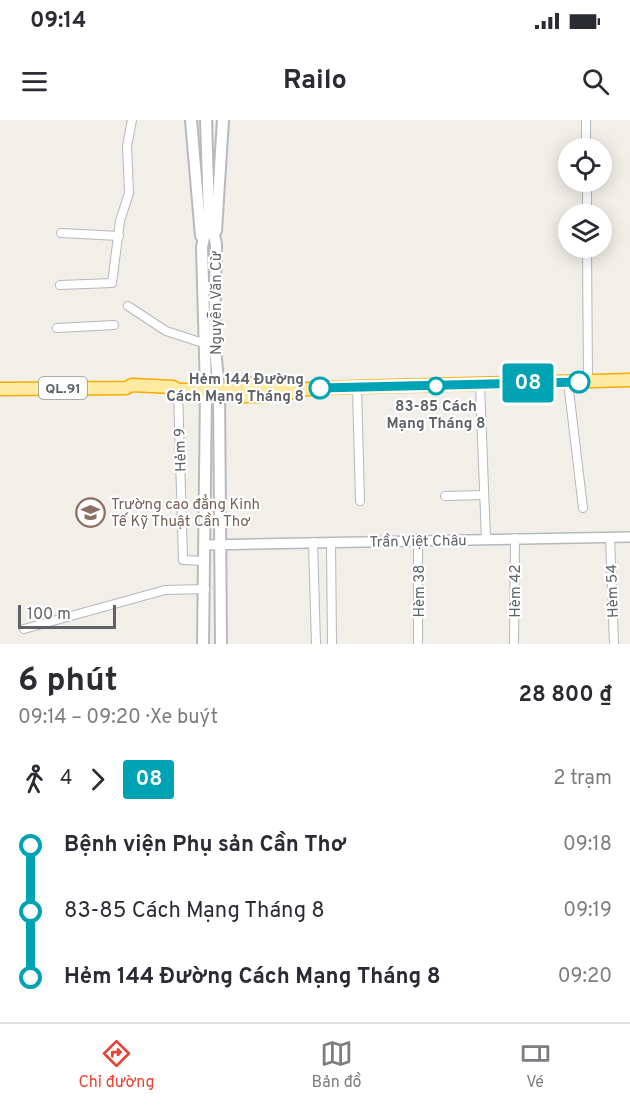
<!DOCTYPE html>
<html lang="vi">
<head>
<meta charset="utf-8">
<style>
  body { margin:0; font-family:Overpass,sans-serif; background:#f7f7f7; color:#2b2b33; height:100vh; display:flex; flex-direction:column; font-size:22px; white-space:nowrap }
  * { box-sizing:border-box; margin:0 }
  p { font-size:20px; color:#7c7c81 }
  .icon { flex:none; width:33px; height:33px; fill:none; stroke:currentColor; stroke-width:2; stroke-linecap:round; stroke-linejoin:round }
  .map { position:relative; height:524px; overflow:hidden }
  .panel { display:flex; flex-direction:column; background:#fff; flex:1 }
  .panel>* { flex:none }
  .badge { padding:0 12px; border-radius:4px; font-size:21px; line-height:39px }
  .controls { position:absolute; left:558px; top:18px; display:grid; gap:12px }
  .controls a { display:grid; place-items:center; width:54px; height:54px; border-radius:50%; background:#fff; box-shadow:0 3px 15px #0003; font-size:30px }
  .scale { position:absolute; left:18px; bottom:15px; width:98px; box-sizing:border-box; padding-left:6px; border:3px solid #5f6368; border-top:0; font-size:16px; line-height:21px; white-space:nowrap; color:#5f6368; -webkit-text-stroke:4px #fff; paint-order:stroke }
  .map>.badge { position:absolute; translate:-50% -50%; box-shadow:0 0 0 3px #fff }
  .legs { display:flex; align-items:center; gap:9px; height:66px; padding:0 18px; font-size:20px }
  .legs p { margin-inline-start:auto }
  .summary { display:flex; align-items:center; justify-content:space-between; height:102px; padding:0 18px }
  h1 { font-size:33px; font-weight:700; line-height:45px }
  ul { padding:0 18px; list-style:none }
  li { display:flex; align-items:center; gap:21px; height:66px; font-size:22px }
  li i { display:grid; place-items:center; width:9px; height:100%; margin:0 8px; background:currentColor }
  li i::after { content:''; width:15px; height:15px; margin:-8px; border:4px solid; border-radius:50%; background:#fff }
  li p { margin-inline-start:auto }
  li:first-child i { background:linear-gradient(#0000 50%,currentColor 0) }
  li:last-child i { background:linear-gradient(currentColor 50%,#0000 0) }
  .status { display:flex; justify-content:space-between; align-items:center; height:42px; padding:0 30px; background:#fff; direction:ltr }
  .status svg { height:16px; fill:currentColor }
  header { display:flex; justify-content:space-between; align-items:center; height:78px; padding:0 18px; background:#fff; font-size:27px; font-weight:700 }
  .tabs { display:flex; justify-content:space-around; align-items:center; height:84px; border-top:2px solid #e1e1e2; background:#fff; font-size:16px; color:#7c7c81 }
  .tabs a { display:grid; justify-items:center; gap:3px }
  .tabs .current { color:#ea4335 }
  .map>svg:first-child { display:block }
</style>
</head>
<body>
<div class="status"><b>09:14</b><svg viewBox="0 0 49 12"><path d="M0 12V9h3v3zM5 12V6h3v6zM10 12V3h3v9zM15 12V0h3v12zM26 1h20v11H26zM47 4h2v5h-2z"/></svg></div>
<header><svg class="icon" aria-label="menu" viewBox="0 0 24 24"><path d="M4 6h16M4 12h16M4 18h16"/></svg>Railo<svg class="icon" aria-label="search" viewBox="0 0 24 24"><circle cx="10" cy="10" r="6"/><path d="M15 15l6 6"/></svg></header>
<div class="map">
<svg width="630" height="524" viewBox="0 0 630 524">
  <rect width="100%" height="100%" fill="#f1efe8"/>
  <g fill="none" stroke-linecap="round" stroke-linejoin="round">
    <defs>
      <g id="minor">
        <polyline points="586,0 586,28"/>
        <polyline points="587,62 587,94"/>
        <polyline points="61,113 119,116"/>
        <polyline points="587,128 588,261"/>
        <polyline points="60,165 112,163 120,101 129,73 127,26 132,0"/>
        <polyline points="128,186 166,211 203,223"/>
        <polyline points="57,208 114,205"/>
        <polyline points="568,262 583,388"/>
        <polyline points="480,265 486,420"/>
        <polyline points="357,268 360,381"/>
        <polyline points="178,270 183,440 205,441"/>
        <polyline points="445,376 484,375"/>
        <polyline points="610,417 614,524"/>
        <polyline points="313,422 316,524"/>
        <polyline points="331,422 332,524"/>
        <polyline points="24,509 165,470 205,469"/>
        <polyline points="418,524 418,418"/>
        <polyline points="514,524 515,418"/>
      </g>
      <polyline id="tertiary" points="205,425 630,417"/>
      <g id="secondary">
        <polyline points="191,0 201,116"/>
        <polyline points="206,0 209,95 216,124 214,219 219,270 221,524"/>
        <polyline points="216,111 223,0"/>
        <polyline points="203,524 206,270 202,127 208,99"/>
      </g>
      <g id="trunk">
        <polyline points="0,269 126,268 132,265 173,267 178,270"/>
        <polyline points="232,270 240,276 257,276 285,275 296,270 320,268 630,260"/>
        <polyline points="172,272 178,270 232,270 242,264 287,264 296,270"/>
      </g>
    </defs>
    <!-- minor casing -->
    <use href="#minor" stroke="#b5b8bc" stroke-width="10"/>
    <!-- tertiary casing -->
    <use href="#tertiary" stroke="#b5b8bc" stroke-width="12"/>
    <!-- secondary casing -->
    <use href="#secondary" stroke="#b6babf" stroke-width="14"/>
    <!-- trunk casing -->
    <use href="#trunk" stroke="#f9ab00" stroke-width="15"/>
    <!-- minor -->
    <use href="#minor" stroke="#fff" stroke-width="8"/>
    <!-- tertiary -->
    <use href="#tertiary" stroke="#fff" stroke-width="9"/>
    <!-- secondary -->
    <use href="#secondary" stroke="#fff" stroke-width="10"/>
    <!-- trunk -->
    <use href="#trunk" stroke="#feeaa1" stroke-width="12"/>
  </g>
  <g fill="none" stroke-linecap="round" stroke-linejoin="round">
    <defs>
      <polyline id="line-1" points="320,268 579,262"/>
    </defs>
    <!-- line-1 casing -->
    <use href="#line-1" stroke="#fff" stroke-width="14"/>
    <!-- line-1 -->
    <use href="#line-1" stroke="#00a3b4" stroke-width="9"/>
  </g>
  <!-- icons -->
  <defs>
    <symbol id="university-ring" viewBox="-11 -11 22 22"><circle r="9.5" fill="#fff" stroke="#8d6e63" stroke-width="1.5"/><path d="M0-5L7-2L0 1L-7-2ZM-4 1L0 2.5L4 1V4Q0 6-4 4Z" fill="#8d6e63"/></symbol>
  </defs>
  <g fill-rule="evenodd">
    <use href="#university-ring" x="74" y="376" width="33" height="33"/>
  </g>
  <!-- markers -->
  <g fill="#fff" stroke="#00a3b4" stroke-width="3">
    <circle cx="579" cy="262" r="10"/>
    <circle cx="436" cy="266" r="8"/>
    <circle cx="320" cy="268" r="10"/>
  </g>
  <g text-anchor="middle" stroke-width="4.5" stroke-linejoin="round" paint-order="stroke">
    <!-- shield labels -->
    <rect fill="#fff" stroke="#8f9295" stroke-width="1.5" x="39" y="257" width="48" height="22" rx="4.5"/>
    <g font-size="14" font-weight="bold" fill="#5f6368">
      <text x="63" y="273">QL.91</text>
    </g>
    <!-- street labels -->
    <g font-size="15" fill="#5f6368" stroke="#fff">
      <text transform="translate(216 183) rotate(-90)" y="5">Nguyễn Văn Cừ</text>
      <text transform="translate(180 330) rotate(-92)" y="5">Hẻm 9</text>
      <text transform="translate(418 421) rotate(-1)" y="5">Trần Việt Châu</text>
      <text transform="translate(419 471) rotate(-90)" y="5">Hèm 38</text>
      <text transform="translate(515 471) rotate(-90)" y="5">Hèm 42</text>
      <text transform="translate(612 471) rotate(-92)" y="5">Hèm 54</text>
    </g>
    <!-- stop labels -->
    <g font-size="15" font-weight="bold" fill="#5f6368" stroke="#fff" text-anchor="end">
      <text x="304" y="264">Hẻm 144 Đường<tspan x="304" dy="17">Cách Mạng Tháng 8</tspan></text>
      <text x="436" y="291" text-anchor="middle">83-85 Cách<tspan x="436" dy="17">Mạng Tháng 8</tspan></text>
    </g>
    <!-- education labels -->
    <g font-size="15" fill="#785e54" stroke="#fff" text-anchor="start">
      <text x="111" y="389">Trường cao đẳng Kinh<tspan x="111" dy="17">Tế Kỹ Thuật Cần Thơ</tspan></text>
    </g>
  </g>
</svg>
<div class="controls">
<a><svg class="icon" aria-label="locate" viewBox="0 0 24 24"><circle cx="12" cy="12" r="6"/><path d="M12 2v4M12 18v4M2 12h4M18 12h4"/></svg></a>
<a><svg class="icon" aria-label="layers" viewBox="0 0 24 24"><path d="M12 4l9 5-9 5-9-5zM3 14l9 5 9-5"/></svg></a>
</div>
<div class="scale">100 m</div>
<b class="badge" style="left:528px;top:263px;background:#00a3b4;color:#fff">08</b>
</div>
<section class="panel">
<div class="summary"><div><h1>6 phút</h1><p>09:14 – 09:20 · Xe buýt</p></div><b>28 800 ₫</b></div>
<div class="legs"><svg class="icon" aria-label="walk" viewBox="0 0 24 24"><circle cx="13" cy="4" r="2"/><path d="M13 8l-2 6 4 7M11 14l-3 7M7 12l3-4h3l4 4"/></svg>4<svg class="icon" aria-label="forward" viewBox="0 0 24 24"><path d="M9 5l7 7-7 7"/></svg><b class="badge" style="background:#00a3b4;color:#fff">08</b><p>2 trạm</p></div>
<ul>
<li><i style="color:#00a3b4"></i><b>Bệnh viện Phụ sản Cần Thơ</b><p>09:18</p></li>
<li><i style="color:#00a3b4"></i><span>83-85 Cách Mạng Tháng 8</span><p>09:19</p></li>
<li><i style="color:#00a3b4"></i><b>Hẻm 144 Đường Cách Mạng Tháng 8</b><p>09:20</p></li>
</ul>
</section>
<nav class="tabs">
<a class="current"><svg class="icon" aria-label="directions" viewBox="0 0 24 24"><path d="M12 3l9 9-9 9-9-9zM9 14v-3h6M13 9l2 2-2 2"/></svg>Chỉ đường</a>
<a><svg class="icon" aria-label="map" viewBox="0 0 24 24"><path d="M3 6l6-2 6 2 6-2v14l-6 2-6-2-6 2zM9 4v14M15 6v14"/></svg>Bản đồ</a>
<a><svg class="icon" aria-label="tickets" viewBox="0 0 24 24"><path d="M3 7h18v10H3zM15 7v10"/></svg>Vé</a>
</nav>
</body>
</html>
